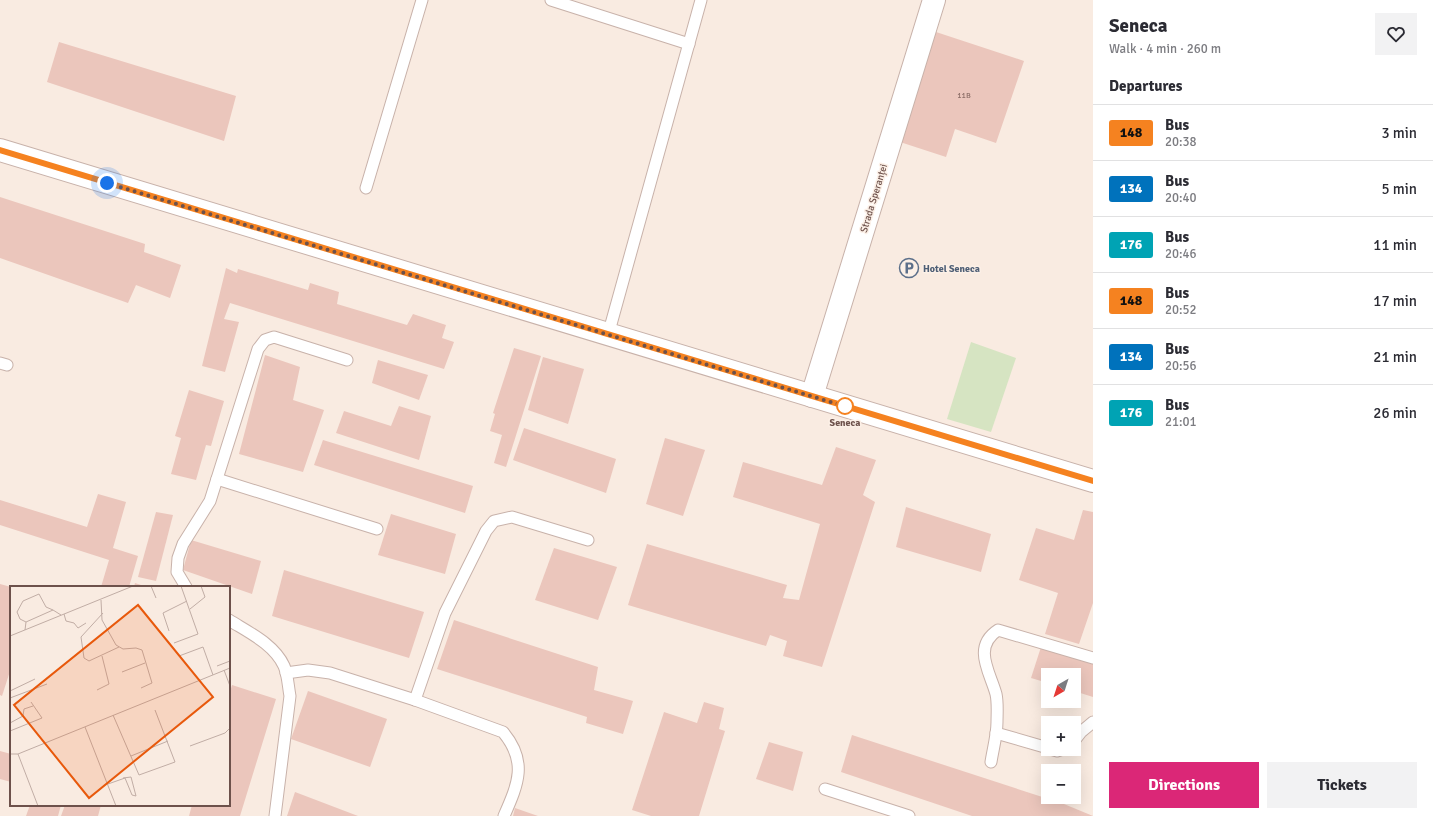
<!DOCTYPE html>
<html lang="en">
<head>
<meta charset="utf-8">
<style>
  body { margin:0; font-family:Signika,sans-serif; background:#f2f2f3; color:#2b2b33; height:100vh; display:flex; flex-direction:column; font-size:15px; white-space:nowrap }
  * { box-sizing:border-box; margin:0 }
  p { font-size:13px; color:#7c7c81 }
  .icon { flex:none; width:22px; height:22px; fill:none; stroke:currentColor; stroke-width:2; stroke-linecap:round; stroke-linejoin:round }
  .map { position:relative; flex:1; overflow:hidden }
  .side { display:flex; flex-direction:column; background:#fff; width:340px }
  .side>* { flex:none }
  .badge { padding:0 8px; border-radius:3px; font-size:14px; line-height:26px }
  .needle { width:26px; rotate:219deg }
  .controls { position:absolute; left:1041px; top:668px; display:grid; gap:8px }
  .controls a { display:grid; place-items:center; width:40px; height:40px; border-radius:0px; background:#fff; box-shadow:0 4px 16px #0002; font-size:20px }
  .you { position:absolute; width:20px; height:20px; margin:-10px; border:3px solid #fff; border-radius:50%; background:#1a73e8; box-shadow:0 0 0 6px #1a73e833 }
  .map>.badge { position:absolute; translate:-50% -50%; box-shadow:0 0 0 2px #fff }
  h2 { padding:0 16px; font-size:15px; line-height:36px }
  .round { display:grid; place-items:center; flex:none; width:42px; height:42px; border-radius:0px; background:#f2f2f3 }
  .overview { display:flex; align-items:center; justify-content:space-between; height:68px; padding:0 16px }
  h1 { font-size:19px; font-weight:800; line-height:30px }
  .cta { display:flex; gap:8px; margin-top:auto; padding:8px 16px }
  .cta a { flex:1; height:46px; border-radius:0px; background:#db2777; color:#fff; font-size:16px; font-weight:800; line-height:46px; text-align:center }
  .cta a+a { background:#f2f2f3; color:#2b2b33 }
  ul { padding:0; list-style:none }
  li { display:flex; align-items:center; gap:12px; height:56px; padding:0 16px; border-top:1px solid #e1e1e2 }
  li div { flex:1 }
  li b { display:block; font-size:15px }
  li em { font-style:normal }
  li .badge { min-width:44px; font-weight:700; text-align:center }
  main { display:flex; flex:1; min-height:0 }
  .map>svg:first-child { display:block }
</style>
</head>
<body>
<main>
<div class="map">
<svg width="1093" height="816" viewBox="0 0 1093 816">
  <rect width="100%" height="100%" fill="#f9ebe1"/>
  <!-- green -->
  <polygon fill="#d6e4c2" points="971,342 1016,358 991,432 947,419"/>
  <!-- building -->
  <g fill="#ebc6bc">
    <polygon points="936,32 1024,61 996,143 955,129 946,157 900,142"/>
    <polygon points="59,42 236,96 224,141 47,82"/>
    <polygon points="0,197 145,244 144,252 181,265 170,298 136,285 128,303 0,258"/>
    <polygon points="226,268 237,273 238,269 308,290 310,283 339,292 337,304 407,325 413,314 446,325 442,338 454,342 444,369 230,303 224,319 239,322 225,372 202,366"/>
    <polygon points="514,348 541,356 506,467 494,463 502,435 490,431 495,414 493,413"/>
    <polygon points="265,355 300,367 293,400 324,410 303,472 239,454"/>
    <polygon points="543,357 584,369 568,424 528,410"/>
    <polygon points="378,360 428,375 419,400 372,383"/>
    <polygon points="189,390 224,401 211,446 206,445 196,480 171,474 181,438 175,436"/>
    <polygon points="399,406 431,416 419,460 336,433 344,411 391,426"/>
    <polygon points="524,428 616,459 606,493 513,460"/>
    <polygon points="665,438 705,450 683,516 646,504"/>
    <polygon points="323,440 473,486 465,513 314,465"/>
    <polygon points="836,447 876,460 863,495 875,502 822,667 783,656 787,641 770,635 766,646 628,605 647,544 787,585 783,598 799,600 820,524 733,497 743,462 822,485"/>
    <polygon points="98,494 126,502 113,548 138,556 129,587 101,587 109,560 0,525 0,500 87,527"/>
    <polygon points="906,507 991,534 981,572 896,547"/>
    <polygon points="1083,510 1093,512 1093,603 1079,644 1045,634 1058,593 1019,580 1036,528 1074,540"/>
    <polygon points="156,512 173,515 156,581 138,577"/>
    <polygon points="391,514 456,534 445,574 378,555"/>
    <polygon points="191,540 261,561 252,594 183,570"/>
    <polygon points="554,548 617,567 598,620 535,600"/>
    <polygon points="284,570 424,612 409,658 272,616"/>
    <polygon points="135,583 147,587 134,587"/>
    <polygon points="0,584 11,587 11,668 2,696 0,695"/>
    <polygon points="454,620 598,667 594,690 633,701 623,734 586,723 587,717 437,669"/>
    <polygon points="1041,647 1093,664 1093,697 1074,691 1074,675 1048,675 1048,683 1031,678"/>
    <polygon points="232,685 276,699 240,816 189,816 192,805 229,805 229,695"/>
    <polygon points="308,691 387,719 370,767 291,739"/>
    <polygon points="704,702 724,708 719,729 725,731 699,816 651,816 632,810 664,712 697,723"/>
    <polygon points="852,735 1064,804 1093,816 972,816 841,772"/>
    <polygon points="769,742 803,752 793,791 756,779"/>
    <polygon points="0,751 11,754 11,782 0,779"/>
    <polygon points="295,792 358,816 287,816"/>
    <polygon points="30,805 61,805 58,816 26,816"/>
    <polygon points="65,805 101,805 98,816 61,816"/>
    <polygon points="515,808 538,816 513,816"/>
  </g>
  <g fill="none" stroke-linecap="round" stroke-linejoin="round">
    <defs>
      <g id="lane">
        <polyline points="551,0 689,44"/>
        <polyline points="366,188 422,0"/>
        <polyline points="608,335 701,0"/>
        <polyline points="0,363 7,365"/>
        <polyline points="217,479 377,529"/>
        <polyline points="186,587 177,572 178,558 183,544 210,501 258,349 265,340 274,337 347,360"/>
        <path d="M 229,620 C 248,632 274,644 284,666 C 288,675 288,686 290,696 L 275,816"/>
        <path d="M 286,673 L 308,670 L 330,673 L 415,700 L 503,732 C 528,762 518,784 504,816"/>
        <polyline points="415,700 445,613 486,531 494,521 512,517 588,540"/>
        <polyline points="996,733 1048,748"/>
        <polyline points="1074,741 1081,732 1093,722"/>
        <polyline points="1050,749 1057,751 1063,749"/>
        <path d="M 991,762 C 993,749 997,735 997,722 C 997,714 998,703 996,694 C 990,672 972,647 998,630 L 1093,658"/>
        <polyline points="825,789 909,816"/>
      </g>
      <g id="street">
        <polyline points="0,150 1093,481"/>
        <polyline points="812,396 934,0"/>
      </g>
    </defs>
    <!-- lane casing -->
    <use href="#lane" stroke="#c8b2aa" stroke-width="13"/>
    <!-- street casing -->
    <use href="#street" stroke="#c8b2aa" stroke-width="24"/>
    <!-- lane -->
    <use href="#lane" stroke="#fff" stroke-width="11"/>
    <!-- street -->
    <use href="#street" stroke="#fff" stroke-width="22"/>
  </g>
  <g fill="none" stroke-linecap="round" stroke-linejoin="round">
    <defs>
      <polyline id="line" points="0,150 1093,481"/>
    </defs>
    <!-- line casing -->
    <use href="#line" stroke="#fff" stroke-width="9"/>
    <!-- line -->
    <use href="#line" stroke="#f58220" stroke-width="6"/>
    <!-- walk -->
    <polyline stroke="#6d514b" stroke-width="4" stroke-dasharray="0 7.2" points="107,183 847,407 845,406"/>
  </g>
  <!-- icons -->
  <defs>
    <symbol id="parking-ring" viewBox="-11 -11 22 22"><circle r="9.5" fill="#fcf0e7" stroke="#5c6f8a" stroke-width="1.5"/><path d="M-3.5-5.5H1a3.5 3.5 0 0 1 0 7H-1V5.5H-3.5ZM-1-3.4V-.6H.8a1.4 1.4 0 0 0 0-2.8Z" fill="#5c6f8a"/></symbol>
  </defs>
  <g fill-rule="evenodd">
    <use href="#parking-ring" x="898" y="257" width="22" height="22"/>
  </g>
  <!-- markers -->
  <circle fill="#fff" stroke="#f58220" stroke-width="2" cx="845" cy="406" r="8"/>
  <g text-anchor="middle" stroke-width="3" stroke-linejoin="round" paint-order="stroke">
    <!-- number labels -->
    <g font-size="8" fill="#8c6e67">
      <text x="964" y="98">11B</text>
    </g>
    <!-- street labels -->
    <g font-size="10" fill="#6d514b" stroke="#fcf0e7">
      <text transform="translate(873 198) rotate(-73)" y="4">Strada Speranței</text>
    </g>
    <!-- service labels -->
    <g font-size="10" font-weight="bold" fill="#4e5e75" stroke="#fcf0e7" text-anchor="start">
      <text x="923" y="272">Hotel Seneca</text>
    </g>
    <!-- stop labels -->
    <g font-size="10" font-weight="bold" fill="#6d514b" stroke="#fcf0e7">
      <text x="845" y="426">Seneca</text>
    </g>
  </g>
  <!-- overview -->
  <g transform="translate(10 586)">
    <rect width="220" height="220" fill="#f9ebe1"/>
    <path fill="none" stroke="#c1ada5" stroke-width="1" d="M 141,0 L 146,12M 91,14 L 92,34 L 106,59 L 113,63 L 126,62 L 132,64 L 142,97 L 131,102M 180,23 L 195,11 L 191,0M 93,27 L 71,51 L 74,72 L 79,75 L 109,61M 54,28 L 56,35 L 64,37 L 68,42 L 76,37M 16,36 L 10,33 L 7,26 L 13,15 L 29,8 L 36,21 L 43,24M 15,44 L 16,36 L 43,24 L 51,29M 159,45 L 153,27 L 177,15M 0,50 L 123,0M 164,57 L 188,48 L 171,0M 169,70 L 193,61 L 203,89M 207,80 L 220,75M 214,84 L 220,100M 112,86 L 135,77M 87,104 L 99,98 L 92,70M 0,105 L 25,93M 0,112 L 37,98M 103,129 L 129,189 L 165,176 L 145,124M 0,137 L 13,130 L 14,123 L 23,120M 75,141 L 106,220M 0,145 L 32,132 L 21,116M 180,160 L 215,147 L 220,142M 0,168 L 8,168 L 220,82M 8,168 L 28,220M 121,170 L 158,155M 98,198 L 115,192 L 122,209 L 126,210 L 121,191 L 113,192"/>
    <path fill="#e8590c" fill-opacity="0.15" stroke="#e8590c" stroke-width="2" d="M 128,19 L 203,111 L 79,212 L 4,119 Z"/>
    <rect width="220" height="220" fill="none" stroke="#6d514b" stroke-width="2"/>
  </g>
</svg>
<div class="controls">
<a><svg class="needle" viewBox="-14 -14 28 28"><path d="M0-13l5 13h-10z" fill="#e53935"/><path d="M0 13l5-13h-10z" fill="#7c7c81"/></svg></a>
<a>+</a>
<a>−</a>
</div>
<div class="you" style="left:107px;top:183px"></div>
</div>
<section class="side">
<div class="overview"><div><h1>Seneca</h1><p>Walk · 4 min · 260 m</p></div><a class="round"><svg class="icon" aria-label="heart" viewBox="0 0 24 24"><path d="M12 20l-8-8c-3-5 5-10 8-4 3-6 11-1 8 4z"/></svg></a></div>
<h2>Departures</h2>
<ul>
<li><span class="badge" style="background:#f58220;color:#111">148</span><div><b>Bus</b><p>20:38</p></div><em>3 min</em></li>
<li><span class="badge" style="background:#0072bc;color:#fff">134</span><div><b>Bus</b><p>20:40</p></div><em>5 min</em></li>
<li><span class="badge" style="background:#00a3b4;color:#fff">176</span><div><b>Bus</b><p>20:46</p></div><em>11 min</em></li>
<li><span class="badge" style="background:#f58220;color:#111">148</span><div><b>Bus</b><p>20:52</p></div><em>17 min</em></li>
<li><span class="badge" style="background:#0072bc;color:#fff">134</span><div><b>Bus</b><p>20:56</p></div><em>21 min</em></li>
<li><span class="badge" style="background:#00a3b4;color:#fff">176</span><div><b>Bus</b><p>21:01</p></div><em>26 min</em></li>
</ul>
<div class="cta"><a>Directions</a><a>Tickets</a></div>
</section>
</main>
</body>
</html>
